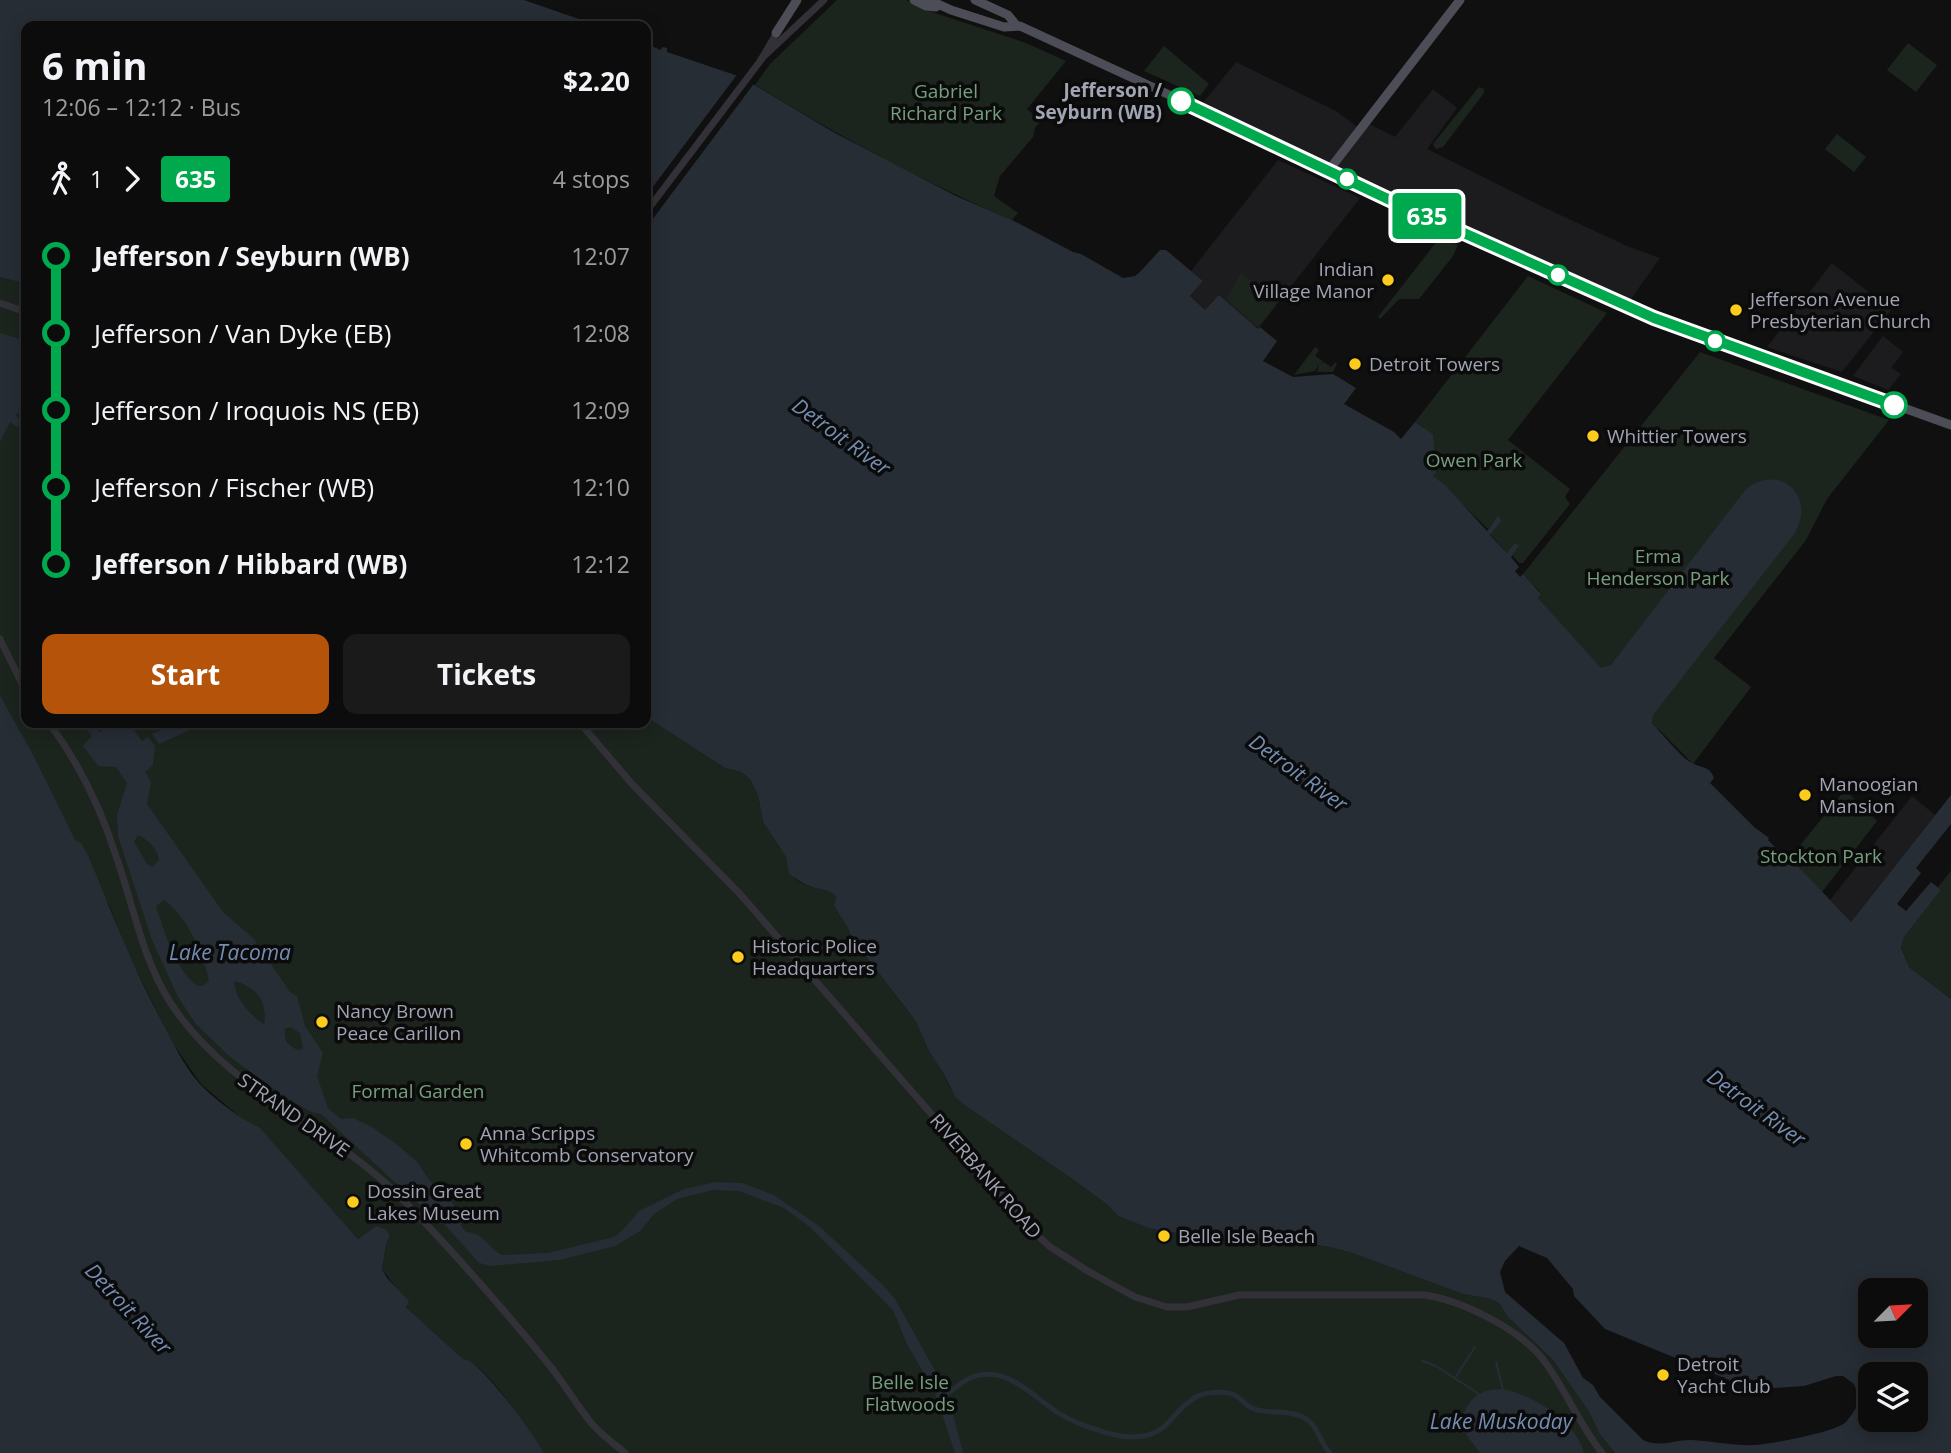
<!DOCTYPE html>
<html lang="en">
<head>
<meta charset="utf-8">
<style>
  body { margin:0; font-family:"Open Sans",sans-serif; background:#1a1a1b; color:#f1f3f6; height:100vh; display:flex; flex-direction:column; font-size:26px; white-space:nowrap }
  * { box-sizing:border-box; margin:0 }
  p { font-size:23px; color:#9a9b9d }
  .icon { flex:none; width:38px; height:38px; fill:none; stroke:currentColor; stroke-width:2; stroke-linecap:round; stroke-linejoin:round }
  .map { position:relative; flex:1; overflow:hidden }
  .side { position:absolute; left:21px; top:21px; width:630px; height:707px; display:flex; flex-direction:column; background:#0c0c0d; border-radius:14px; box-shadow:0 4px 18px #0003,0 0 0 2px #2c2c2e }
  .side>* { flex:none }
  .badge { padding:0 14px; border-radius:5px; font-size:24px; line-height:46px }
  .needle { width:46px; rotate:66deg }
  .tools { position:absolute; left:1858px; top:1278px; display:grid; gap:14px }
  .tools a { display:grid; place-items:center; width:70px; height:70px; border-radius:14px; background:#0c0c0d; box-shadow:0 4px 18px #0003,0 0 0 2px #2c2c2e; font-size:35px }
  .map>.badge { position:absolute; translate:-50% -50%; box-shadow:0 0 0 4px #fff }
  .legs { display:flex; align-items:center; gap:10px; height:77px; padding:0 21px; font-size:23px }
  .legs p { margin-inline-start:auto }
  .summary { display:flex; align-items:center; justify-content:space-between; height:119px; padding:0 21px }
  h1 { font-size:38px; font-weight:700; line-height:52px }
  .primary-button { display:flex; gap:14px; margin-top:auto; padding:14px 21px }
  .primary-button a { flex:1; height:80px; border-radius:14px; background:#b45309; color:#fff; font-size:28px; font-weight:700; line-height:80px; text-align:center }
  .primary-button a+a { background:#1a1a1b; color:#f1f3f6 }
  ul { padding:0 21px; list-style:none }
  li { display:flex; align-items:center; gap:24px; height:77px; font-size:26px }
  li i { display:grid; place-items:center; width:10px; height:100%; margin:0 9px; background:currentColor }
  li i::after { content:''; width:18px; height:18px; margin:-9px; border:5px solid; border-radius:50%; background:#0c0c0d }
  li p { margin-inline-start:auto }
  li:first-child i { background:linear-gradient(#0000 50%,currentColor 0) }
  li:last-child i { background:linear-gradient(currentColor 50%,#0000 0) }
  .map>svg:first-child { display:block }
</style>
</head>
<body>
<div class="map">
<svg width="1951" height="1453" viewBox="0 0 1951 1453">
  <rect width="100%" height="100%" fill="#101011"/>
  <!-- built -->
  <g fill="#1c1c1e">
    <polygon points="1236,62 1336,111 1360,129 1365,122 1395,137 1433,89 1457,108 1427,149 1539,205 1627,246 1660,258 1626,306 1198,109"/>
    <polygon points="1278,160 1360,198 1258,329 1219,296 1205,310 1190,296 1203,281 1191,271"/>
    <polygon points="1832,263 1891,310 1842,372 1767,347"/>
    <polygon points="1883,336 1903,352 1891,368 1901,374 1888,390 1853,376"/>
    <polygon points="1912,796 1935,815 1851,922 1830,900"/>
  </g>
  <!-- green -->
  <g fill="#1c241e">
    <path d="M 837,0 L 906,0 L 923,9 L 1026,43 L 1066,61 L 1027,109 L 1041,121 L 1035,128 L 1033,137 L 1000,176 L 994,196 L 1018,213 L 1012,220 C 923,182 838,135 755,85 L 770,64 Z"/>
    <polygon points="1908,43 1937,65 1916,92 1887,70"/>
    <polygon points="1164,46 1209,84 1200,96 1144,71"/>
    <polygon points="1479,87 1484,89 1484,93 1443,147 1436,149 1433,144"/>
    <polygon points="1837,134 1866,157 1854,172 1825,149"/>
    <polygon points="1441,236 1458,245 1453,256 1419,299 1399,299 1380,319 1378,317"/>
    <polygon points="1241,273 1275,300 1281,292 1284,294 1258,327 1226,299"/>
    <polygon points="1528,276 1607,313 1508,440 1570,489 1565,497 1570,504 1523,563 1519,563 1512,555 1519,546 1507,553 1490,534 1502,519 1498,517 1488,529 1433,476 1433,434 1415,422"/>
    <path d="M 0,277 L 26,284 L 26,723 L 646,723 L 646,717 L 725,768 L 741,772 L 750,779 L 758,795 L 763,822 L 786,857 L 790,874 L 799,882 L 811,887 L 833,892 L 836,896 L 834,906 L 848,928 L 851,937 L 915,1020 L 930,1053 L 942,1071 L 949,1086 L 964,1105 L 1068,1176 L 1108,1205 L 1118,1216 L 1148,1228 L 1167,1232 L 1282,1240 L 1330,1247 L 1352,1253 L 1463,1294 L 1491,1299 L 1500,1304 L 1507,1316 L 1553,1360 L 1589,1412 L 1599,1433 L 1615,1453 L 544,1453 C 540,1445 533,1439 528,1431 C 514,1409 487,1367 463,1359 L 406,1307 L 397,1289 L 382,1269 L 386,1245 L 390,1236 L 386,1229 L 376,1226 L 358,1239 L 259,1128 L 245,1121 L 201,1084 L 174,1045 L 127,952 L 110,907 L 55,802 L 33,754 L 0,695 Z"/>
    <polygon points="1315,347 1319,350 1315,356 1323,361 1321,364 1324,362 1331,367 1336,362 1337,363 1333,372 1317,372 1319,364 1315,371 1294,375"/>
    <polygon points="1700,352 1889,420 1827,499 1806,540 1714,658 1751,687 1693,764 1595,665 1538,598 1541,593 1523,574"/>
    <polygon points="1845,790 1877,821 1822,892 1793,862 1788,860"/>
    <polygon points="1951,871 1951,999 1909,967 1901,946 1904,937 1941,890 1938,887"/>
  </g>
  <!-- water -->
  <g fill="#262d35" fill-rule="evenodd">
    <polygon points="0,0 524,0 599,26 26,26 26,284 0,277"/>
    <path d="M 646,43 L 660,50 L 663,47 L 667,48 L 667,52 L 741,77 L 835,133 L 956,196 L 1012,220 L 1073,252 L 1081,254 L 1123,278 L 1135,276 L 1140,272 L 1160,250 L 1166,250 L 1203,281 L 1190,296 L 1205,310 L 1219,295 L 1258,329 L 1260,327 L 1277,341 L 1263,361 L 1293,377 L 1333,374 L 1356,388 L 1344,404 L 1394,432 L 1401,439 L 1415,422 L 1433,434 L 1436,473 L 1433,476 L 1445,485 L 1487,531 L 1498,516 L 1502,520 L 1490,535 L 1507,553 L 1515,543 L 1519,546 L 1511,557 L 1519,567 L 1515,571 L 1520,577 L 1523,574 L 1541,594 L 1538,598 L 1601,668 L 1611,665 L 1746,489 C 1780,463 1816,495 1795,533 L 1653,715 L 1652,723 C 1662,733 1680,757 1692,763 C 1701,768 1710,766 1714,778 L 1710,783 L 1754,827 L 1769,838 L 1768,840 L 1788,860 L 1793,861 L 1851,922 L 1951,795 L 1951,824 L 1916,868 L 1921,873 L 1897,904 L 1906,911 L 1931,882 L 1941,890 L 1904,937 L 1901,947 L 1909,967 L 1951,999 L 1951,1453 L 1615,1453 L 1599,1433 L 1589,1412 L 1553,1360 L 1507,1316 L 1500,1304 L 1491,1299 L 1463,1294 L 1352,1253 L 1330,1247 L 1282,1240 L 1215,1238 L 1211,1235 L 1167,1232 L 1148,1228 L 1118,1216 L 1108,1205 L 1068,1176 L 964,1105 L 955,1096 L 942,1071 L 930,1053 L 915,1020 L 851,937 L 848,928 L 834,906 L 836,896 C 829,889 819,890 809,886 C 801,883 796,878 789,874 L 786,857 L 763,822 L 758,795 L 750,779 L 741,772 L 725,768 L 646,717 ZM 1519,1246 L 1547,1258 L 1573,1289 L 1574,1296 L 1605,1329 L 1739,1384 L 1772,1388 L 1804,1386 L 1836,1376 L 1843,1376 L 1854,1384 L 1860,1400 C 1856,1409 1851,1416 1846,1422 C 1836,1432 1771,1444 1756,1445 C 1734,1446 1712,1441 1691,1440 C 1673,1440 1660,1448 1643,1440 L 1600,1397 L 1593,1385 L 1583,1378 L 1564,1343 L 1505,1292 L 1500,1272 L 1505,1261 ZM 1871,1290 L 1916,1290 L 1916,1335 L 1871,1335 ZM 1871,1374 L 1916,1374 L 1916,1419 L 1871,1419 Z"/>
    <polygon points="0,333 26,341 26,407 15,415 22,422 17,427 10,422 0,442"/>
    <path d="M 0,695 L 33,754 L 75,840 L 81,843 L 87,853 C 110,907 130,962 158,1014 C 170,1036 182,1064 199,1083 C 213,1098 240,1119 259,1127 L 358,1239 L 376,1226 L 386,1229 L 390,1236 L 386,1245 L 382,1269 L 387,1278 L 409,1301 L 406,1307 L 463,1359 C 480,1359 534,1435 544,1453 L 0,1453 Z"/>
    <path d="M 66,723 L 92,723 L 99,732 L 112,723 L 129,723 L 142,741 L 148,737 L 155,746 L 153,765 L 145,772 L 151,782 L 147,804 L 223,912 L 254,939 L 290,992 L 297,996 L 305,1026 L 323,1053 L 317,1076 L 328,1108 L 341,1119 L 353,1118 L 372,1127 L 399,1146 L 418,1163 L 429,1180 L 453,1204 L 457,1212 L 454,1216 L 466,1232 C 484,1232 488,1248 502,1255 L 548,1253 L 614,1237 L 622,1231 L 639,1211 L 684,1189 L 716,1182 L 742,1183 L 774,1195 L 819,1226 L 883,1285 L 895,1299 L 948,1394 L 963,1453 L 955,1453 L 935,1393 L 907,1344 L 893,1310 L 811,1228 L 784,1208 L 739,1191 L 713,1190 L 677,1199 L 654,1214 L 640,1231 L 615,1246 L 559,1260 L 491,1266 L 479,1263 L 447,1227 L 424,1209 L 321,1114 L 311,1112 L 283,1096 L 229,1056 L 195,1023 L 178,997 L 152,940 L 118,836 L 117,815 L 127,783 L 116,767 L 98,766 L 83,746 L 92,736 L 82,723 ZM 138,835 C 149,841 157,847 159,860 L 152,867 L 147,864 L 134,842 ZM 164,900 C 187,916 203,953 209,980 L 203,986 L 198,986 C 176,972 164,930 156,906 ZM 234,981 C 256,986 268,1002 264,1024 C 250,1016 235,998 234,981 ZM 290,1027 L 300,1033 L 303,1048 L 298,1050 C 287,1045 284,1041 285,1029 Z"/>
    <polygon points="180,723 205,723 159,744 152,734"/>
    <path d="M 1502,1389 C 1533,1394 1576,1422 1584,1453 L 1480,1453 L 1462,1429 C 1462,1403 1476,1389 1502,1389 Z"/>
  </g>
  <!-- pier -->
  <polygon fill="#101011" points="739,72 756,81 646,228 646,196"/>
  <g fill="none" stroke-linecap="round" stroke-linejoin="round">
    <!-- stream -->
    <g stroke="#262d35" stroke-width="2">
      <polyline points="1422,1361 1436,1366 1479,1394"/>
      <polyline points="1496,1362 1503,1390"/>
      <polyline points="1455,1378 1475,1347"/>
    </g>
    <!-- canal -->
    <path stroke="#262d35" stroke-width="5" d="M 943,1396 C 953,1391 961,1382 970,1378 C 1006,1363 1033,1397 1060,1414 C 1075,1423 1112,1437 1131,1437 C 1171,1437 1169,1412 1196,1397 C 1204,1392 1223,1391 1232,1394 C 1241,1397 1245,1406 1254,1409 C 1272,1415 1295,1408 1310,1422 C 1319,1431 1321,1444 1330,1453"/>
    <!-- minor -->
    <g stroke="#313137" stroke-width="7">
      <polyline points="761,59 824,0"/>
      <polyline points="646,212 761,60 779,29"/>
      <polyline points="0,303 26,312"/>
      <polyline points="0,639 26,692"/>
      <path d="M 49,723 C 79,763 102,811 117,859 C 134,907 142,958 170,1002 C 225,1088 324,1123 395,1192 C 447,1244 499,1304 546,1361 C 563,1381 576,1405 593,1425 C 602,1435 614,1444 625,1453"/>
      <path d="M 580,723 L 632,784 L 740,894 L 1034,1232 L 1049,1246 L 1086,1270 L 1135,1297 L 1167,1307 L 1187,1307 L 1239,1295 L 1425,1295 C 1463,1301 1522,1330 1545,1362 C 1566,1391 1580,1425 1602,1453"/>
    </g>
    <!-- major -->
    <g stroke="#4c4d56" stroke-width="9">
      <polyline points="914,0 926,6 936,7"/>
      <polyline points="929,0 951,10 1004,27 1020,26 1241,128 1388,199 1653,318 1951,425"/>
      <polyline points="975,0 1008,15 1016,25"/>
      <polyline points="776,33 797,0"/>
      <polyline points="1329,170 1460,0"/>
    </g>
  </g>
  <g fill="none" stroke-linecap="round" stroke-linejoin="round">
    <defs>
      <polyline id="line-1" points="1181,101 1390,200 1654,318 1894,405"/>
    </defs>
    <!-- line-1 casing -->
    <use href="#line-1" stroke="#fff" stroke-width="16"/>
    <!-- line-1 -->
    <use href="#line-1" stroke="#00a94e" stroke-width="10"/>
  </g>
  <!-- markers -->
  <g fill="#fff" stroke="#00a94e" stroke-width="3.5">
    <circle cx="1181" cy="101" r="12"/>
    <circle cx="1347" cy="179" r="9"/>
    <circle cx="1558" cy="275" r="9"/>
    <circle cx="1715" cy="341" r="9"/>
    <circle cx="1894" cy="405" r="12"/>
  </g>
  <g fill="#fccc1d" stroke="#0b0b0c" stroke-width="2.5">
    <circle cx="1388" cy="280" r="7"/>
    <circle cx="1736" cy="310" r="7"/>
    <circle cx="1355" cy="364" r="7"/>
    <circle cx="1593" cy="436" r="7"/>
    <circle cx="1805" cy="795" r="7"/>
    <circle cx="738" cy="957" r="7"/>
    <circle cx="322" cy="1022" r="7"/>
    <circle cx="466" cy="1144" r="7"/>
    <circle cx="353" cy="1202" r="7"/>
    <circle cx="1164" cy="1236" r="7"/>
    <circle cx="1663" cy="1375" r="7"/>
  </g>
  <g text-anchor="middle" stroke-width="7" stroke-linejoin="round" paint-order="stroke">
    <!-- stop labels -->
    <g font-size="19" font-weight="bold" fill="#a0a4b3" stroke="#0b0b0c" text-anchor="end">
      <text x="1162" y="97">Jefferson /<tspan x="1162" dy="22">Seyburn (WB)</tspan></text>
    </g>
    <!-- park labels -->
    <g font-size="19" fill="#75a07d" stroke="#0b0b0c">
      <text x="946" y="98">Gabriel<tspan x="946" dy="22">Richard Park</tspan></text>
      <text x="1474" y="467">Owen Park</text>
      <text x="1658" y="563">Erma<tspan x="1658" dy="22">Henderson Park</tspan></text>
      <text x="1821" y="863">Stockton Park</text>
      <text x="418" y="1098">Formal Garden</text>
      <text x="910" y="1389">Belle Isle<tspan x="910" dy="22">Flatwoods</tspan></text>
    </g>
    <!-- poi labels -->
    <g font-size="19" fill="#a0a4b3" stroke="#0b0b0c" text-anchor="start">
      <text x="1374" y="276" text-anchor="end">Indian<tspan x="1374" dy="22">Village Manor</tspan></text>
      <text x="1750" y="306">Jefferson Avenue<tspan x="1750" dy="22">Presbyterian Church</tspan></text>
      <text x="1369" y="371">Detroit Towers</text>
      <text x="1607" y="443">Whittier Towers</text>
      <text x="1819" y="791">Manoogian<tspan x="1819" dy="22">Mansion</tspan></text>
      <text x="752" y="953">Historic Police<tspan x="752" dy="22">Headquarters</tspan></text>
      <text x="336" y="1018">Nancy Brown<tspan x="336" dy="22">Peace Carillon</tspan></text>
      <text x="480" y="1140">Anna Scripps<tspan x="480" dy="22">Whitcomb Conservatory</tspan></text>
      <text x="367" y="1198">Dossin Great<tspan x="367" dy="22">Lakes Museum</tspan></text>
      <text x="1178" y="1243">Belle Isle Beach</text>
      <text x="1677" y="1371">Detroit<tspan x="1677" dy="22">Yacht Club</tspan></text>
    </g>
    <!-- street labels -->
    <g font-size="19" fill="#a0a4b3" stroke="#0b0b0c">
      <text transform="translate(294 1115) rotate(35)" y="7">STRAND DRIVE</text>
      <text transform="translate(986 1176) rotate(49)" y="7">RIVERBANK ROAD</text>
    </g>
    <!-- water labels -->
    <g font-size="21" font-style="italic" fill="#748db1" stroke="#0b0b0c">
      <text transform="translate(841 437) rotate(36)" y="7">Detroit River</text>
      <text transform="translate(1298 773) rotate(36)" y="7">Detroit River</text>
      <text x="230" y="960">Lake Tacoma</text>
      <text transform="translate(1756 1108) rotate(36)" y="7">Detroit River</text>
      <text transform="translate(128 1309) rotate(47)" y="7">Detroit River</text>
      <text x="1501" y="1429">Lake Muskoday</text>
    </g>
  </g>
</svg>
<div class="tools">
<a><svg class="needle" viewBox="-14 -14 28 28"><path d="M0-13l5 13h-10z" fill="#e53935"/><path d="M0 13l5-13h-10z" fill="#9a9b9d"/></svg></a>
<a><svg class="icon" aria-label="layers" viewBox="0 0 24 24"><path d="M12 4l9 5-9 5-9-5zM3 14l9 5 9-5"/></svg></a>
</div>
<b class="badge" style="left:1427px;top:216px;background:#00a94e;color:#fff">635</b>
<section class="side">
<div class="summary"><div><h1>6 min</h1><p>12:06 – 12:12 · Bus</p></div><b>$2.20</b></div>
<div class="legs"><svg class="icon" aria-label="walk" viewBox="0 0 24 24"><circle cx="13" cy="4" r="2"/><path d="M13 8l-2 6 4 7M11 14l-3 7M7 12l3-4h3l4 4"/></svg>1<svg class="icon" aria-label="forward" viewBox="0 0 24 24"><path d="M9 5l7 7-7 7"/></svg><b class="badge" style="background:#00a94e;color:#fff">635</b><p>4 stops</p></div>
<ul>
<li><i style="color:#00a94e"></i><b>Jefferson / Seyburn (WB)</b><p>12:07</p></li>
<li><i style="color:#00a94e"></i><span>Jefferson / Van Dyke (EB)</span><p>12:08</p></li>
<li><i style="color:#00a94e"></i><span>Jefferson / Iroquois NS (EB)</span><p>12:09</p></li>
<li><i style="color:#00a94e"></i><span>Jefferson / Fischer (WB)</span><p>12:10</p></li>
<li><i style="color:#00a94e"></i><b>Jefferson / Hibbard (WB)</b><p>12:12</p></li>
</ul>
<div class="primary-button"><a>Start</a><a>Tickets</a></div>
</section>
</div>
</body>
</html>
